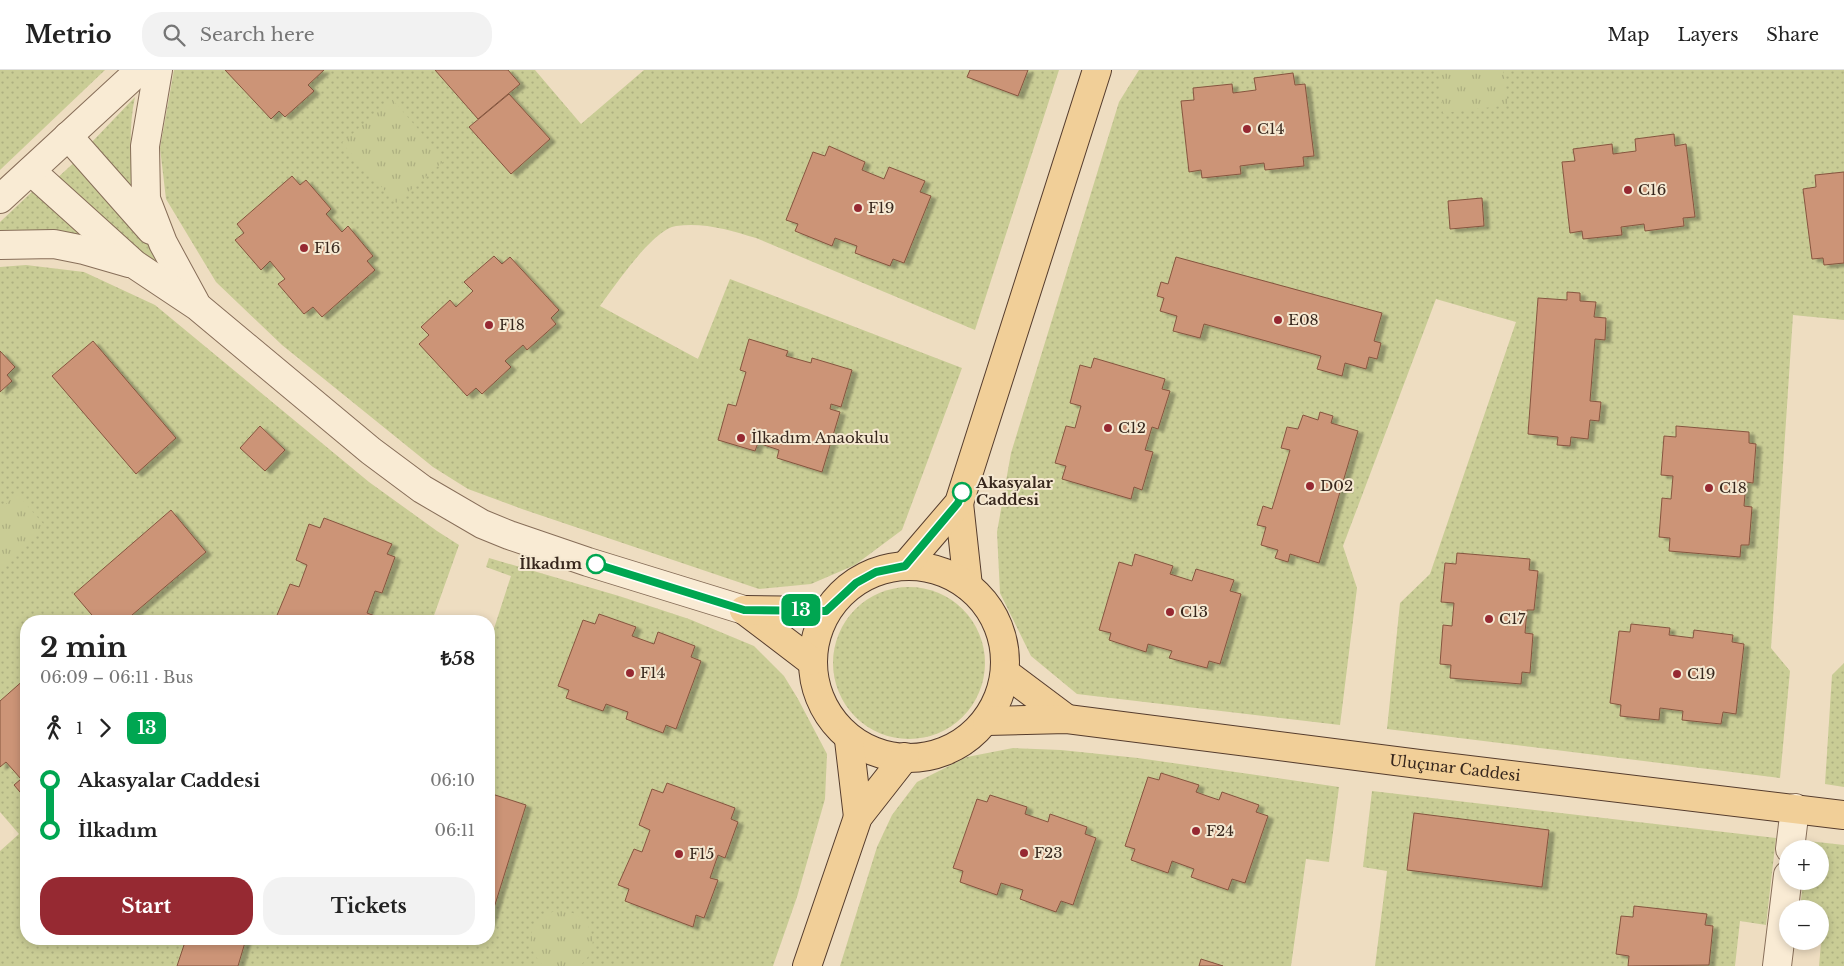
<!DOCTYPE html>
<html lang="en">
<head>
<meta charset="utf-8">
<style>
  body { margin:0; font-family:"Libre Baskerville",serif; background:#f2f2f2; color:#222; height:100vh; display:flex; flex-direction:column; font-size:19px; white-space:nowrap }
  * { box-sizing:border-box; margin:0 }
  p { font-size:16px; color:#767676 }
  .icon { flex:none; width:28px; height:28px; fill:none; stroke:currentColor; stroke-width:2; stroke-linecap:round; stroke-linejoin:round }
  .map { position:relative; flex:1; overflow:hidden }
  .sheet { position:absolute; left:20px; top:545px; width:475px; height:330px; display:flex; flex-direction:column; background:#fff; border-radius:20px; box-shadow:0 2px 8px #0003 }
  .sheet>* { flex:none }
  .badge { padding:0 10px; border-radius:8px; font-size:18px; line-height:32px }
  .controls { position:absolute; left:1779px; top:770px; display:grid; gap:10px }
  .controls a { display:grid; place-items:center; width:50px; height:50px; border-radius:50%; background:#fff; box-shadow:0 2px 8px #0003; font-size:25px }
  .map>.badge { position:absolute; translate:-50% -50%; box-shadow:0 0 0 2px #fff }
  .legs { display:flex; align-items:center; gap:8px; height:55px; padding:0 20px; font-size:16px }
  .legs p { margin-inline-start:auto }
  .headline { display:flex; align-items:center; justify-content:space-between; height:85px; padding:0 20px }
  h1 { font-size:28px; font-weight:700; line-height:38px }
  .action { display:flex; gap:10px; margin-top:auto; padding:10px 20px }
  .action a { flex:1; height:58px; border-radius:20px; background:#962932; color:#fff; font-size:20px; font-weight:700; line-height:58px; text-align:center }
  .action a+a { background:#f2f2f2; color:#222 }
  ul { padding:0 20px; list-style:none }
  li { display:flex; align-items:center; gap:18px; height:50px; font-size:19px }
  li i { display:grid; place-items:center; width:8px; height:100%; margin:0 6px; background:currentColor }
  li i::after { content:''; width:12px; height:12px; margin:-6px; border:4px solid; border-radius:50%; background:#fff }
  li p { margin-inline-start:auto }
  li:first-child i { background:linear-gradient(#0000 50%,currentColor 0) }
  li:last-child i { background:linear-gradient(currentColor 50%,#0000 0) }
  header { display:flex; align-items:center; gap:30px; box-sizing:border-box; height:70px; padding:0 25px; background:#fff; border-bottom:1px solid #e0e0e0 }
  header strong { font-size:24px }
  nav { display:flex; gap:28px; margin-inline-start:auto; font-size:18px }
  .search { width:350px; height:45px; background:#f2f2f2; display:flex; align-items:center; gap:12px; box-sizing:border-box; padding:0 18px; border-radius:20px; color:#767676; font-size:19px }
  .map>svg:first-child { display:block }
</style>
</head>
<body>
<header>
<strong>Metrio</strong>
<div class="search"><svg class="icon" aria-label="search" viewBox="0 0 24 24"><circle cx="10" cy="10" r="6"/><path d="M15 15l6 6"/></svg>Search here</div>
<nav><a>Map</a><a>Layers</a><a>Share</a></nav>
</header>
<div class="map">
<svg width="1844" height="896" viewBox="0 0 1844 896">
  <defs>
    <pattern id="grass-dots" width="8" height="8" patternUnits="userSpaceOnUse" patternTransform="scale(1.25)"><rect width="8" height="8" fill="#c9cc95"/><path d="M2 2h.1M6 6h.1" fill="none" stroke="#adaf80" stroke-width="1.8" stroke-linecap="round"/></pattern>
    <pattern id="park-tufts" width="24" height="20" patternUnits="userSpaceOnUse" patternTransform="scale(1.25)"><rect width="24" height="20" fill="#c9cc95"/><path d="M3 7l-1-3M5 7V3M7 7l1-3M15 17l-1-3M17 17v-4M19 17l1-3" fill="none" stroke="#adaf80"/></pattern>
    <filter id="shadow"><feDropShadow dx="5.5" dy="3" stdDeviation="1" flood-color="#0004"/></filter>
  </defs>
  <rect width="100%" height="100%" fill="#eeddc1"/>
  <!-- grass -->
  <g fill="url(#grass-dots)">
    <polygon points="0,0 105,0 0,100"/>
    <path d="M 174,0 L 535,0 L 581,54 L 644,0 L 1059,0 L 975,260 L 756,168 C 730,160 703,152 676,156 C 653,159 614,217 600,236 L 698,289 L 730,209 L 962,298 L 902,460 L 855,495 L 811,514 L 759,519 L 522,439 L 468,419 L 433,397 L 282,275 L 216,212 L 166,129 L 160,78 Z"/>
    <polygon points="1139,0 1844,0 1844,250 1793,245 1771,578 1790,601 1780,708 1387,659 1400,533 1430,504 1516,252 1436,229 1343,476 1357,518 1340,655 1077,624 1031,586 1000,523 997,462 1011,383 1119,32"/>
    <path d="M 135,27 C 128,58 131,92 134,123 L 91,73 Z"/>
    <path d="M 78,89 C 99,113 151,165 158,194 L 150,191 L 55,110 Z"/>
    <polygon points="34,120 84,165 56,161 0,161 0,152"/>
    <polygon points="26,195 84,202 155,235 369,412 437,461 459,475 432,551 26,551 26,869 489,869 489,574 511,506 486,497 489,488 619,526 689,549 754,576 784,606 798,629 827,684 825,729 797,827 773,896 0,896 0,781 19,764 0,742 0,197"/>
    <circle cx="909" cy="593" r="76"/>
    <polygon points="1844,593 1844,717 1825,714 1832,605"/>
    <polygon points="1013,678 1061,680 1138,688 1339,717 1329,792 1306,789 1291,896 840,896 877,777 892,745 917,712 967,687"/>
    <polygon points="1372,721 1776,768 1766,855 1740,851 1735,896 1375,896 1387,801 1363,797"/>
    <polygon points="1808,771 1844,775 1844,896 1819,896 1822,862 1820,861 1820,839 1800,839 1803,811 1820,811 1820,779 1807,779"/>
  </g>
  <!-- park -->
  <g fill="url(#park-tufts)">
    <polygon points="1438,0 1503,0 1508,35 1443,43"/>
    <polygon points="392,29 445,90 396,133 342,73"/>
    <polygon points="17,424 46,457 1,497 0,439"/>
    <path d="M 561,840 C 591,843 605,877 579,896 L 544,896 C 520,875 530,844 561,840 Z"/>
  </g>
  <!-- building -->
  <g fill="#cc9477" stroke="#86553f" filter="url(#shadow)">
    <polygon points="225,0 324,0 308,15 314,21 285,47 279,41 271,49"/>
    <polygon points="435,0 508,0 520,14 478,49"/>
    <polygon points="970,0 1028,0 1018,26 967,7"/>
    <polygon points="1293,3 1295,15 1305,14 1314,86 1303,87 1304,96 1265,100 1264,93 1240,96 1241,104 1202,108 1201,100 1189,102 1181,31 1194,30 1193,18 1232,14 1233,23 1256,20 1254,8"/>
    <polygon points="509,24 550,69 511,104 469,57"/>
    <polygon points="1674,64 1675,76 1686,74 1695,147 1683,148 1684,156 1645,161 1644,154 1621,157 1622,165 1583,169 1582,161 1570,163 1562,92 1575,91 1573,79 1612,74 1613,84 1636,81 1635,69"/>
    <polygon points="829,76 865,92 862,100 884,109 889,97 925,111 920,122 931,126 904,193 893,189 890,196 855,183 857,176 835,168 832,176 795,161 798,154 786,150 813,82 825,86"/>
    <polygon points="1844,102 1844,193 1824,195 1823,188 1812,189 1803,119 1816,117 1815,105"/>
    <polygon points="292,106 300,115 306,110 331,139 326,144 335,154 342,162 348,156 373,186 367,191 375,200 322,247 313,237 304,244 278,214 285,209 270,191 261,200 235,170 244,163 237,154"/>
    <polygon points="1482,128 1484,156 1450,159 1448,131"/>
    <polygon points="494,186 502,194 510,187 559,240 551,248 556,254 527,280 523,275 505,291 511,297 482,324 476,318 467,326 419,274 429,265 421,257 450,230 456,237 473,221 464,212"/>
    <polygon points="1176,187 1382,243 1374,271 1381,273 1377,289 1369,287 1366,299 1345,293 1342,306 1317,299 1321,286 1204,254 1200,268 1173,261 1177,246 1160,241 1164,228 1157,226 1161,212 1168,214"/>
    <polygon points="1567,222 1580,223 1580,231 1596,232 1594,247 1606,248 1605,270 1595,269 1590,331 1601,332 1599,351 1590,350 1588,369 1571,367 1570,376 1557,375 1558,367 1528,364 1538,228 1567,230"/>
    <polygon points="749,269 788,281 786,286 811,293 812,288 852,300 841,337 831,334 830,339 840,342 822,402 777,388 779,380 758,373 755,381 718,370 728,334 736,336 746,302 740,300"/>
    <polygon points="93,271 176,368 136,404 52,306"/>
    <polygon points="0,281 15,297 7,305 12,311 0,322"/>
    <polygon points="1094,288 1165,309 1162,319 1170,321 1158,359 1152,357 1145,380 1153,382 1142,420 1134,417 1131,429 1062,409 1066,396 1055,393 1066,356 1075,358 1081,336 1070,333 1080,295 1091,298"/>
    <polygon points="1320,342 1333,346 1331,353 1358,361 1319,493 1290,484 1288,492 1275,488 1278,480 1261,475 1266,457 1257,455 1263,436 1272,439 1290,380 1281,378 1287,357 1298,359 1303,345 1318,350"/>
    <polygon points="260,356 285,380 265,401 240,378"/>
    <polygon points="1676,356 1749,362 1749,373 1756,374 1753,413 1746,412 1744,436 1752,437 1749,475 1741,475 1740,487 1669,481 1670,468 1659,467 1662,428 1671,429 1673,406 1661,405 1664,366 1676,367"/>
    <polygon points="171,440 206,482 125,551 97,551 74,524"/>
    <polygon points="324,448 392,474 387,484 395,487 382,523 375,521 367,543 375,546 373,551 275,550 290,514 299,517 307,495 296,490 309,454 320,458"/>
    <polygon points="1457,483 1530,489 1529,500 1538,501 1534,540 1527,540 1525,563 1533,564 1530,603 1522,602 1521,614 1450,608 1451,595 1440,594 1443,555 1452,556 1454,533 1441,532 1445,493 1456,494"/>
    <polygon points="1135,484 1173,496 1170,504 1192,511 1196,499 1234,510 1230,521 1241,524 1220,594 1209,591 1207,598 1169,588 1172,581 1148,574 1146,582 1109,570 1111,563 1099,560 1119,492 1132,496"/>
    <polygon points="599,544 636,557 632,566 654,574 658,562 695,576 691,587 701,591 676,659 666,655 663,663 626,649 628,642 606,634 603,641 566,628 569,620 558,616 583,550 595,554"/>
    <polygon points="1631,554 1670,558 1669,565 1693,568 1694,560 1733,565 1732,572 1744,574 1736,644 1723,642 1721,654 1682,650 1683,641 1660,638 1659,650 1620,646 1621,635 1610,633 1619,561 1630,562"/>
    <polygon points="26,608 26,729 14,715 21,709 6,692 0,697 0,631"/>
    <polygon points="1161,703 1199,715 1196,722 1207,726 1219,730 1222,722 1259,735 1256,742 1268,746 1245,813 1232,809 1228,820 1191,807 1194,799 1172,791 1168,803 1131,790 1135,779 1125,776 1148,707 1159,710"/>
    <polygon points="667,713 735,738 731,749 738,752 725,788 718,785 710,808 718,810 704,848 696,845 693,857 625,831 629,819 618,815 634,779 642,782 650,760 639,755 652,719 663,723"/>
    <polygon points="489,723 526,735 489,854"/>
    <polygon points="990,725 1027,737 1025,744 1048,752 1050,744 1087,757 1085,764 1096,768 1073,835 1061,831 1056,842 1020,829 1023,820 1001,813 997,825 960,812 963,801 953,798 977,729 987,732"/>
    <polygon points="1414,743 1549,760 1542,817 1407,800"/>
    <polygon points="1634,836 1707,844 1705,855 1713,856 1709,895 1628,896 1629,886 1616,884 1621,846 1633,847"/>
    <polygon points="186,869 246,869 238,896 177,896"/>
    <polygon points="1201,889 1223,896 1199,896"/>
  </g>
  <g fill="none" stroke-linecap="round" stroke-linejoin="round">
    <defs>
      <g id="minor">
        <polyline points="158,0 145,76 146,129 163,173 195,232"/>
        <polyline points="68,66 151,160"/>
        <polyline points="31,101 134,194 197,236 371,381 422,419 482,454 509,465 588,492 744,540"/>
        <polyline points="0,129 140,0"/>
        <polyline points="0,175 54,174 84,180 129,193"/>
        <polyline points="1790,779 1795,738"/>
        <polyline points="1777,896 1788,805"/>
      </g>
      <g id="major">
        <polyline points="959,433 968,516"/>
        <circle cx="909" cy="592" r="96"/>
        <polyline points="905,496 959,433 1097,0"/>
        <polyline points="744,540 811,591"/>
        <polyline points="744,540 826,541"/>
        <polyline points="1007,604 1067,649"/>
        <path id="s1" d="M 987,651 L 1067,649 L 1419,694 L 1844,745"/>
        <polyline points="849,670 858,747"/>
        <polyline points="807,896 858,747 905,687"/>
      </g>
    </defs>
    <!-- minor casing -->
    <use href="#minor" stroke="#876e59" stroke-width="30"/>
    <!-- major casing -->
    <use href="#major" stroke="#553c2d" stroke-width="30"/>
    <!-- minor -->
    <use href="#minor" stroke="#f9ebd4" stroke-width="28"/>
    <!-- major -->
    <use href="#major" stroke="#f1cf98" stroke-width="28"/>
  </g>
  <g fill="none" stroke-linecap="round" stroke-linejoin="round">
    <defs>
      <polyline id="line-1" points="596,494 744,540 826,541 856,513 876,502 905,496 958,433 962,422"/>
    </defs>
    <!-- line-1 casing -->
    <use href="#line-1" stroke="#fff" stroke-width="11"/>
    <!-- line-1 -->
    <use href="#line-1" stroke="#00a651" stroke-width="8"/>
  </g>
  <!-- markers -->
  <g fill="#962932" stroke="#f5e8d1" stroke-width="2">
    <circle cx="1247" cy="59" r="5"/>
    <circle cx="1628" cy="120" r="5"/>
    <circle cx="858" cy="138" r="5"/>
    <circle cx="304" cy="178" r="5"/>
    <circle cx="1278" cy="250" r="5"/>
    <circle cx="489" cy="255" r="5"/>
    <circle cx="1108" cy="358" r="5"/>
    <circle cx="741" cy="368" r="5"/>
    <circle cx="1310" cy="416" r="5"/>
    <circle cx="1709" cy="418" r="5"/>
    <circle cx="1170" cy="542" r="5"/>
    <circle cx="1489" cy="549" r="5"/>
    <circle cx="630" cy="603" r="5"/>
    <circle cx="1677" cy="604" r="5"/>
    <circle cx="1196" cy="761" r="5"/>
    <circle cx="1024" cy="783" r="5"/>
    <circle cx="679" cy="784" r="5"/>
  </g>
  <g fill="#fff" stroke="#00a651" stroke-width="2.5">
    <circle cx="962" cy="422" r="9"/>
    <circle cx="596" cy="494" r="9"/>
  </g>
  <g text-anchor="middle" stroke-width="4" stroke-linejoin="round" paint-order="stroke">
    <!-- poi labels -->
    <g font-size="15" fill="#37271d" stroke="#f5e8d1" text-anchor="start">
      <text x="1257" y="64">C14</text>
      <text x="1638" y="125">C16</text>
      <text x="868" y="143">F19</text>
      <text x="314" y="183">F16</text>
      <text x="1288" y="255">E08</text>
      <text x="499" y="260">F18</text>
      <text x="1118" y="363">C12</text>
      <text x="751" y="373">İlkadım Anaokulu</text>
      <text x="1320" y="421">D02</text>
      <text x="1719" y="423">C18</text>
      <text x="1180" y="547">C13</text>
      <text x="1499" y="554">C17</text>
      <text x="640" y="608">F14</text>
      <text x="1687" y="609">C19</text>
      <text x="1206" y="766">F24</text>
      <text x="1034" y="788">F23</text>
      <text x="689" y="789">F15</text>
    </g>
    <!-- stop labels -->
    <g font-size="15" font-weight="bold" fill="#37271d" stroke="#f5e8d1" text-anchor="start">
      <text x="976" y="418">Akasyalar<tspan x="976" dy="17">Caddesi</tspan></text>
      <text x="582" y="499" text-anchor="end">İlkadım</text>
    </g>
    <!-- street labels -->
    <g font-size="15" fill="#37271d" stroke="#f5e8d1">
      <text dy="5" stroke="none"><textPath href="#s1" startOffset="471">Uluçınar Caddesi</textPath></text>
    </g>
  </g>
</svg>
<div class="controls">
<a>+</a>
<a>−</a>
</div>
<b class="badge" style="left:801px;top:540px;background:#00a651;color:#fff">13</b>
<section class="sheet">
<div class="headline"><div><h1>2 min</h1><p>06:09 – 06:11 · Bus</p></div><b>₺58</b></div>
<div class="legs"><svg class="icon" aria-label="walk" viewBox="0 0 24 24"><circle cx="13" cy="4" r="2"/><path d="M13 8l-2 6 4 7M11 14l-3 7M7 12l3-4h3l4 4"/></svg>1<svg class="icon" aria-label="forward" viewBox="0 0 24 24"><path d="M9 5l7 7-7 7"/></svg><b class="badge" style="background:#00a651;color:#fff">13</b></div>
<ul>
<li><i style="color:#00a651"></i><b>Akasyalar Caddesi</b><p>06:10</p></li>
<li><i style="color:#00a651"></i><b>İlkadım</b><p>06:11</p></li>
</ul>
<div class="action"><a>Start</a><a>Tickets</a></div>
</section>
</div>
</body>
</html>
